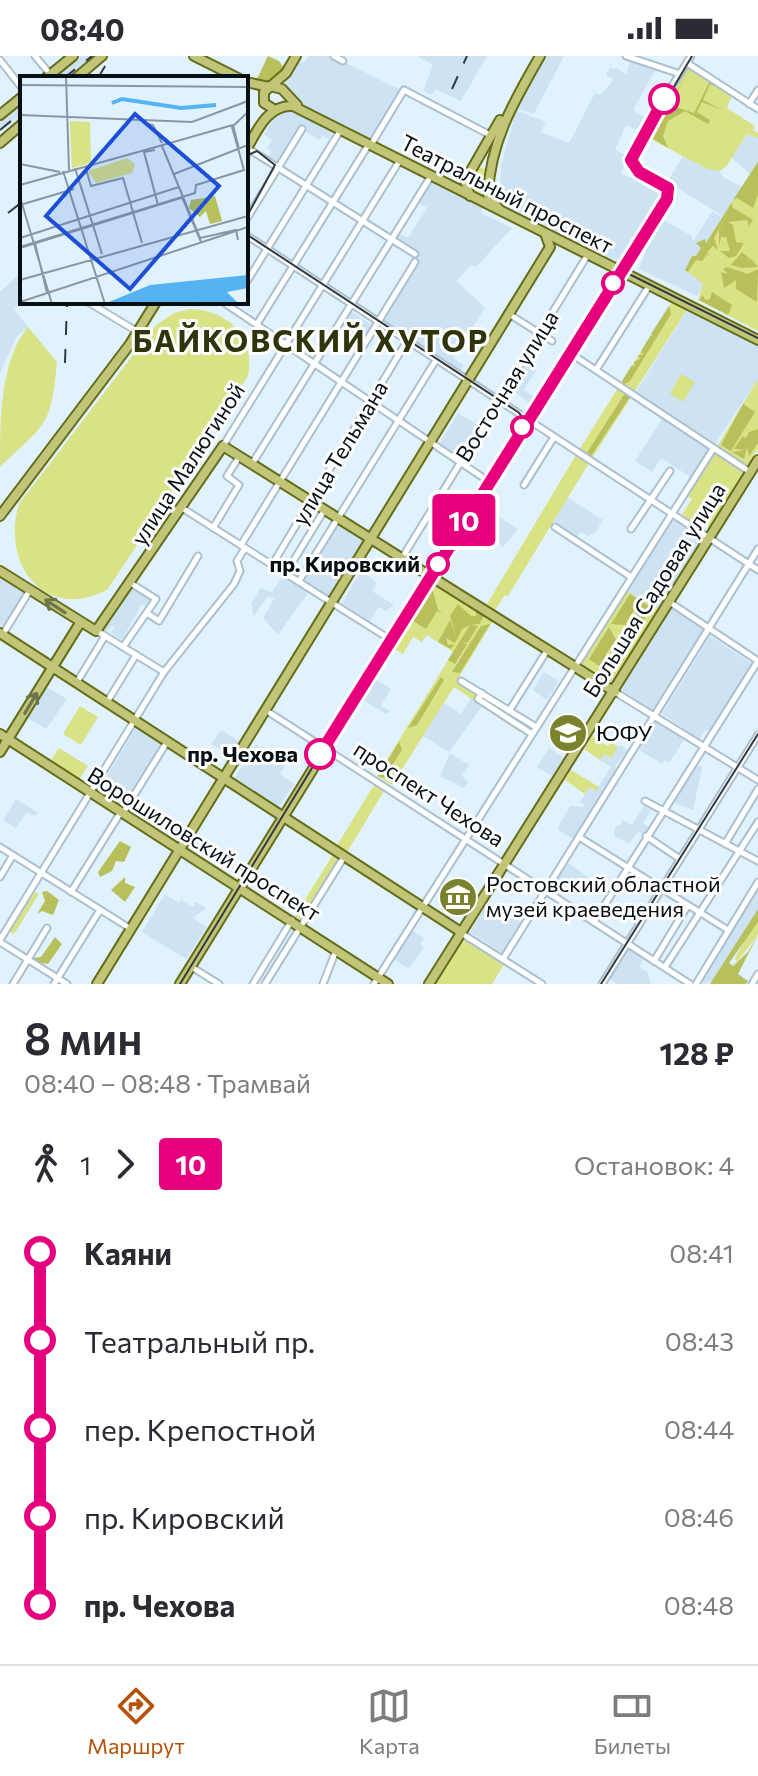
<!DOCTYPE html>
<html lang="ru">
<head>
<meta charset="utf-8">
<style>
  body { margin:0; font-family:Commissioner,sans-serif; background:#f7f7f7; color:#2b2b33; height:100vh; display:flex; flex-direction:column; font-size:30px; white-space:nowrap }
  * { box-sizing:border-box; margin:0 }
  p { font-size:26px; color:#7c7c81 }
  .icon { flex:none; width:44px; height:44px; fill:none; stroke:currentColor; stroke-width:2; stroke-linecap:round; stroke-linejoin:round }
  .map { position:relative; height:928px; overflow:hidden }
  .drawer { display:flex; flex-direction:column; background:#fff; flex:1 }
  .drawer>* { flex:none }
  .badge { padding:0 16px; border-radius:6px; font-size:28px; line-height:52px }
  .map>.badge { position:absolute; translate:-50% -50%; box-shadow:0 0 0 4px #fff }
  .legs { display:flex; align-items:center; gap:12px; height:88px; padding:0 24px; font-size:26px }
  .legs p { margin-inline-start:auto }
  .headline { display:flex; align-items:center; justify-content:space-between; height:136px; padding:0 24px }
  h1 { font-size:44px; font-weight:600; line-height:60px }
  ul { padding:0 24px; list-style:none }
  li { display:flex; align-items:center; gap:28px; height:88px; font-size:30px }
  li i { display:grid; place-items:center; width:12px; height:100%; margin:0 10px; background:currentColor }
  li i::after { content:''; width:20px; height:20px; margin:-10px; border:6px solid; border-radius:50%; background:#fff }
  li p { margin-inline-start:auto }
  li:first-child i { background:linear-gradient(#0000 50%,currentColor 0) }
  li:last-child i { background:linear-gradient(currentColor 50%,#0000 0) }
  .status { display:flex; justify-content:space-between; align-items:center; height:56px; padding:0 40px; background:#fff; direction:ltr }
  .status svg { height:22px; fill:currentColor }
  .tab-bar { display:flex; justify-content:space-around; align-items:center; height:112px; border-top:2px solid #e1e1e2; background:#fff; font-size:22px; color:#7c7c81 }
  .tab-bar a { display:grid; justify-items:center; gap:4px }
  .tab-bar .current { color:#b45309 }
  .map>svg:first-child { display:block }
</style>
</head>
<body>
<div class="status"><b>08:40</b><svg viewBox="0 0 49 12"><path d="M0 12V9h3v3zM5 12V6h3v6zM10 12V3h3v9zM15 12V0h3v12zM26 1h20v11H26zM47 4h2v5h-2z"/></svg></div>
<div class="map">
<svg width="758" height="928" viewBox="0 0 758 928">
  <rect width="100%" height="100%" fill="#e1f2ff"/>
  <!-- built -->
  <g fill="#cde3f3">
    <polygon points="81,0 96,0 69,22 53,22"/>
    <polygon points="308,0 332,0 401,34 372,85 290,42 284,29 297,4 304,7"/>
    <polygon points="417,0 487,0 461,45 436,33 431,39 423,35 433,9"/>
    <polygon points="545,0 564,0 534,58 521,54 517,52"/>
    <polygon points="612,5 611,13 616,12 626,18 631,5 656,13 633,54 646,62 640,75 626,69 615,94 627,99 621,118 648,127 661,136 619,206 603,199 609,183 601,178 596,189 587,192 502,151 500,145 501,110 516,54 546,66 541,76 569,87 595,37 599,39 611,28 613,22 606,20"/>
    <polygon points="22,46 22,59 0,76 0,64"/>
    <polygon points="287,54 333,75 329,83 323,79 319,84 301,72 280,107 269,100 271,95 267,92 272,84 264,79 275,59"/>
    <polygon points="747,78 758,82 758,105 750,118 732,102"/>
    <polygon points="683,100 707,113 718,113 723,121 742,131 723,160 671,128 670,122"/>
    <polygon points="430,124 483,152 481,157 512,172 476,211 471,209 457,225 485,252 453,302 464,309 460,315 384,265 418,207 413,203 417,194 396,181 399,177 408,182 427,152 417,146"/>
    <polygon points="712,155 722,161 688,216 704,228 697,240 639,213 649,187 647,186 661,163 692,180 693,186"/>
    <polygon points="17,220 22,225 22,244 14,253 28,271 16,281 0,318 0,236"/>
    <polygon points="689,251 758,288 758,323 714,390 634,339"/>
    <polygon points="351,255 372,269 363,283 340,273"/>
    <polygon points="526,308 537,313 524,334 534,341 530,348 511,333"/>
    <polygon points="458,357 479,370 460,400 440,387"/>
    <polygon points="662,363 710,394 692,422 661,402 652,416 635,405"/>
    <polygon points="567,441 603,464 596,476 588,480 581,476 578,480 553,465"/>
    <polygon points="498,460 518,473 503,491 488,478"/>
    <polygon points="673,462 703,482 658,553 626,535"/>
    <polygon points="337,466 367,484 331,542 301,523"/>
    <polygon points="361,515 377,527 372,535 394,549 386,555 379,551 370,565 342,547"/>
    <polygon points="282,520 308,537 278,579 263,562 274,543 268,540 254,560 251,548 260,532 272,536"/>
    <polygon points="0,521 24,536 3,570 0,569"/>
    <polygon points="131,528 154,542 148,552 142,548 122,584 111,577 114,572 111,570 107,576 103,573"/>
    <polygon points="670,551 706,573 653,656 620,633"/>
    <polygon points="710,580 752,608 709,675 706,674 699,683 662,658"/>
    <polygon points="544,616 559,625 547,644 533,634"/>
    <polygon points="374,622 391,633 381,650 390,655 386,658 361,643"/>
    <polygon points="45,630 67,643 46,673 26,661"/>
    <polygon points="471,642 483,649 449,696 423,680 444,647 461,658"/>
    <polygon points="655,664 684,684 669,707 665,704 662,708 637,693"/>
    <polygon points="565,665 581,675 571,690 555,681"/>
    <polygon points="137,670 164,688 123,753 97,737"/>
    <polygon points="221,674 239,685 230,699 211,688"/>
    <polygon points="256,689 286,708 280,718 294,728 279,751 234,723"/>
    <polygon points="620,689 628,695 615,710 616,714 573,783 557,773 570,750 586,751 580,746 590,731 596,734 611,711 600,704 604,698 611,702"/>
    <polygon points="549,692 564,702 552,720 537,711"/>
    <polygon points="450,697 469,709 462,720 468,726 464,732 440,720"/>
    <polygon points="695,707 702,711 693,754 675,747 677,742 674,740"/>
    <polygon points="16,743 39,757 34,760 27,756 16,772 3,764"/>
    <polygon points="643,750 651,754 643,767 649,771 644,779 638,775 629,788 614,780 616,769 620,770 623,764 632,769"/>
    <polygon points="568,807 598,828 592,837 573,826 562,840 551,833"/>
    <polygon points="758,833 758,853 714,924 704,928 702,925"/>
    <polygon points="165,838 179,847 181,844 193,851 196,846 206,852 193,862 207,871 186,903 142,876"/>
    <polygon points="488,846 521,866 502,897 470,876"/>
    <polygon points="411,874 424,882 420,888 424,891 409,913 393,903"/>
    <polygon points="628,892 644,902 639,911 647,916 651,928 617,928 609,923"/>
  </g>
  <!-- green -->
  <g fill="#d9e285">
    <polygon points="688,12 732,39 727,52 755,70 753,74 758,77 758,82 747,78 726,111 719,115 707,113 647,81"/>
    <polygon points="758,105 758,275 698,244 703,228 688,216"/>
    <polygon points="477,110 487,114 484,134 479,139 469,134 467,126"/>
    <polygon points="672,246 688,252 592,402 579,394"/>
    <path d="M 189,253 C 227,253 256,281 248,320 L 108,533 C 47,567 0,510 19,448 L 156,269 L 174,257 Z"/>
    <path d="M 28,271 L 57,306 C 51,371 46,367 0,411 C 0,364 0,305 28,271 Z"/>
    <polygon points="681,318 695,326 683,346 670,338"/>
    <polygon points="758,323 758,393 709,471 699,465 695,470 682,458 692,443 687,440"/>
    <polygon points="576,399 589,407 508,540 505,539 495,554 487,548"/>
    <polygon points="435,529 493,565 459,621 534,668 527,678 518,675 454,631 392,729 377,720 453,596 427,579 422,586 413,581 403,598 392,592"/>
    <polygon points="626,535 660,554 612,626 579,607"/>
    <polygon points="80,650 98,661 81,689 63,678"/>
    <polygon points="592,680 608,690 611,686 618,691 611,702 604,698 600,704 584,693"/>
    <polygon points="59,692 88,710 79,723 51,704"/>
    <polygon points="571,714 599,731 596,735 590,731 585,738 565,724"/>
    <polygon points="374,729 384,735 346,798 336,791"/>
    <polygon points="332,800 340,805 303,865 295,860"/>
    <polygon points="33,835 39,838 14,878 8,875"/>
    <polygon points="758,866 758,879 737,906 735,902 751,873"/>
    <polygon points="464,881 505,907 492,928 435,928"/>
  </g>
  <!-- forest -->
  <g fill="#b7c05b">
    <polygon points="268,0 279,5 284,12 274,24 255,27"/>
    <polygon points="691,12 708,23 690,14 674,41 676,51 694,57 710,25 730,38 710,28 703,44 722,54 702,46 697,56 710,64 708,68 685,55 668,65 663,80 668,92 649,80"/>
    <polygon points="758,106 758,139 753,152 737,142 733,144"/>
    <polygon points="732,146 732,151 753,164 749,170 747,164 728,166 733,169 736,186 744,187 736,200 729,202 720,195 730,195 726,181 721,181 719,190 719,174 727,159 714,182 718,194 713,190 707,196 710,200 707,198 702,205 696,204 688,216 685,214 692,200 696,200 701,192 696,187 705,183 706,187"/>
    <polygon points="742,196 749,202 746,206 750,202 758,211 742,212 731,209"/>
    <polygon points="727,211 748,218 758,213 757,246 736,233 736,224 724,232 721,216 728,218 723,213"/>
    <polygon points="712,236 732,249 728,259 699,244 703,239 705,244 710,243"/>
    <polygon points="669,250 671,258 630,325 624,328 622,325 632,309 635,311 634,306 640,303 638,299 643,299 641,295 651,279 654,281 651,278"/>
    <polygon points="625,337 630,341 591,400 587,397"/>
    <polygon points="743,348 755,356 731,395 721,389"/>
    <polygon points="758,373 758,387 749,400 747,391 744,403 732,396 745,394 734,393 743,380 746,382 749,376"/>
    <polygon points="431,527 438,554 443,558 437,555 426,573 413,565 398,587 395,585"/>
    <polygon points="630,538 652,552 635,578 629,577 627,570 636,558 634,554 625,569 611,568"/>
    <polygon points="458,548 471,560 476,560 476,555 484,560 479,568 471,569 478,570 468,586 463,587 467,588 455,608 448,604 470,569 462,573 455,587 446,582 448,589 454,588 451,593 438,586 450,564 456,579 450,560"/>
    <polygon points="490,568 460,617 452,616 481,570"/>
    <polygon points="609,571 616,584 606,598 612,598 618,585 625,584 629,589 609,617 589,603"/>
    <polygon points="441,621 444,624 417,669 408,672"/>
    <polygon points="399,686 402,694 384,722 378,720"/>
    <polygon points="120,785 131,791 124,806 116,805 112,815 100,821 98,816"/>
    <polygon points="125,821 125,827 135,831 125,846 111,834"/>
    <polygon points="47,835 59,844 53,859 42,855 37,858 45,845 42,836"/>
    <polygon points="758,853 758,866 729,907 733,910 748,896 758,879 738,918 748,925 746,928 710,928"/>
    <polygon points="55,881 62,888 48,908 35,906 32,902 41,901"/>
  </g>
  <g fill="none" stroke-linecap="round" stroke-linejoin="round">
    <defs>
      <g id="minor">
        <polyline points="35,0 50,18"/>
        <polyline points="334,0 343,5"/>
        <polyline points="626,0 680,18"/>
        <polyline points="0,4 22,32"/>
        <polyline points="687,7 758,53"/>
        <polyline points="749,48 758,34"/>
        <polyline points="372,87 404,34 490,79"/>
        <polyline points="247,92 415,198"/>
        <polyline points="246,164 302,73"/>
        <polyline points="246,179 758,514"/>
        <polyline points="622,213 668,139 664,129 635,113 631,102 653,60 691,0"/>
        <polyline points="246,227 340,75"/>
        <polyline points="88,246 138,276"/>
        <polyline points="223,246 488,425"/>
        <polyline points="512,260 552,285"/>
        <polyline points="257,268 369,88"/>
        <polyline points="570,297 750,416"/>
        <polyline points="596,314 649,230"/>
        <polyline points="223,390 400,104"/>
        <polyline points="252,408 431,120"/>
        <polyline points="524,429 554,381"/>
        <polyline points="182,452 391,584"/>
        <polyline points="555,471 631,521"/>
        <polyline points="213,472 239,429 227,420 239,401"/>
        <polyline points="631,473 670,415"/>
        <polyline points="241,489 415,206"/>
        <polyline points="402,502 587,200"/>
        <polyline points="272,509 407,285"/>
        <polyline points="286,517 325,453"/>
        <polyline points="299,525 436,304"/>
        <polyline points="671,547 758,605"/>
        <polyline points="147,557 159,565 198,500"/>
        <polyline points="97,575 164,616"/>
        <polyline points="3,578 30,534"/>
        <polyline points="123,591 156,543 129,526"/>
        <polyline points="461,625 536,671"/>
        <polyline points="77,626 105,580"/>
        <polyline points="615,636 758,724"/>
        <polyline points="482,637 478,643 532,678"/>
        <polyline points="107,646 136,599"/>
        <polyline points="509,655 548,593"/>
        <polyline points="270,657 690,928"/>
        <polyline points="645,745 758,805"/>
        <polyline points="123,757 167,686"/>
        <polyline points="646,780 680,803"/>
        <polyline points="579,781 728,874"/>
        <polyline points="725,788 758,733"/>
        <polyline points="0,791 131,873"/>
        <polyline points="0,821 13,799"/>
        <polyline points="71,836 119,759"/>
        <polyline points="594,866 758,605"/>
        <polyline points="461,877 542,928"/>
        <polyline points="0,884 164,616 234,528 240,515 237,505 245,492"/>
        <polyline points="0,886 67,928"/>
        <polyline points="503,903 758,493"/>
        <polyline points="654,905 688,849"/>
        <polyline points="190,910 219,928"/>
        <polyline points="665,911 758,766"/>
        <polyline points="13,928 47,872"/>
        <polyline points="54,928 100,854"/>
        <polyline points="253,928 292,864"/>
        <polyline points="265,928 344,801"/>
        <polyline points="323,928 335,897"/>
        <polyline points="374,928 713,393"/>
        <polyline points="602,928 758,679"/>
        <polyline points="696,928 758,826"/>
        <polyline points="752,928 758,918"/>
      </g>
      <g id="major">
        <polyline points="194,0 238,22"/>
        <polyline points="46,22 73,0"/>
        <polyline points="76,22 102,0"/>
        <polyline points="246,26 269,31"/>
        <polyline points="270,30 282,33 297,49"/>
        <polyline points="275,54 264,47 264,36 286,17 296,0"/>
        <polyline points="0,59 22,41"/>
        <polyline points="0,87 22,68"/>
        <path d="M 246,94 C 257,75 268,48 293,50 L 758,284"/>
        <polyline points="470,140 465,125 500,64"/>
        <path d="M 498,152 L 488,139 C 490,86 514,45 540,0"/>
        <polyline points="0,460 130,288 156,246"/>
        <polyline points="0,515 96,575 223,390 615,636"/>
        <polyline points="0,577 461,876"/>
        <polyline points="0,678 388,928"/>
        <polyline points="0,696 80,567"/>
        <polyline points="97,928 550,191 546,180"/>
        <polyline points="180,928 622,213"/>
        <polyline points="429,928 758,404"/>
      </g>
    </defs>
    <!-- minor casing -->
    <use href="#minor" stroke="#abc0cf" stroke-width="9"/>
    <!-- major casing -->
    <use href="#major" stroke="#656d19" stroke-width="12"/>
    <!-- minor -->
    <use href="#minor" stroke="#fff" stroke-width="5"/>
    <!-- major -->
    <use href="#major" stroke="#c1c577" stroke-width="8"/>
    <!-- tram -->
    <g stroke="#323b42" stroke-width="2">
      <polyline points="246,100 257,95 275,109 246,162"/>
      <polyline points="246,178 518,356 524,362 523,371"/>
      <polyline points="617,220 629,218 758,282"/>
      <polyline points="180,928 323,694 415,551 510,390 667,143 668,132 639,116 632,102 692,0"/>
      <polyline points="601,928 758,678"/>
    </g>
    <!-- rail -->
    <g stroke="#323b42" stroke-width="2" stroke-dasharray="14 14" stroke-linecap="butt">
      <polyline points="64,22 92,0"/>
      <polyline points="98,22 111,0"/>
      <polyline points="452,33 467,0"/>
      <polyline points="0,74 22,56"/>
      <polyline points="8,157 22,146"/>
      <polyline points="65,307 67,246"/>
    </g>
  </g>
  <!-- one-way arrows -->
  <defs><path id="oneway-shaft" d="M-6 0H5M1.5-3L5.5 0L1.5 3" fill="none" stroke-width="1.6" stroke-linecap="round" stroke-linejoin="round" transform="scale(2)"/></defs>
  <g stroke="#6e734a">
    <use href="#oneway-shaft" transform="translate(55 550) rotate(-147)"/>
    <use href="#oneway-shaft" transform="translate(31 647) rotate(-59)"/>
  </g>
  <g fill="none" stroke-linecap="round" stroke-linejoin="round">
    <defs>
      <polyline id="line-1" points="320,698 667,143 668,132 639,116 631,104 664,43"/>
    </defs>
    <!-- line-1 casing -->
    <use href="#line-1" stroke="#fff" stroke-width="18"/>
    <!-- line-1 -->
    <use href="#line-1" stroke="#e6007e" stroke-width="12"/>
  </g>
  <!-- icons -->
  <defs>
    <symbol id="university-disc" viewBox="-11 -11 22 22"><circle r="9.5" fill="#7b822d" stroke="#fdfdfd"/><path d="M0-5L7-2L0 1L-7-2ZM-4 1L0 2.5L4 1V4Q0 6-4 4Z" fill="#fff"/></symbol>
    <symbol id="museum-disc" viewBox="-11 -11 22 22"><circle r="9.5" fill="#7b822d" stroke="#fdfdfd"/><path d="M0-6L6-3V-2H-6V-3ZM-5-1h2V3h-2ZM-1-1h2V3h-2ZM3-1h2V3H3ZM-6 4H6V6H-6Z" fill="#fff"/></symbol>
  </defs>
  <g fill-rule="evenodd">
    <use href="#university-disc" x="546" y="655" width="44" height="44"/>
    <use href="#museum-disc" x="436" y="819" width="44" height="44"/>
  </g>
  <!-- markers -->
  <g fill="#fff" stroke="#e6007e" stroke-width="4">
    <circle cx="664" cy="43" r="14"/>
    <circle cx="613" cy="227" r="10"/>
    <circle cx="522" cy="371" r="10"/>
    <circle cx="438" cy="508" r="10"/>
    <circle cx="320" cy="698" r="14"/>
  </g>
  <g text-anchor="middle" stroke-width="6" stroke-linejoin="round" paint-order="stroke">
    <!-- street labels -->
    <g font-size="22" fill="#080f14" stroke="#fdfdfd">
      <text transform="translate(507 138) rotate(27)" y="8">Театральный проспект</text>
      <text transform="translate(507 330) rotate(-58)" y="8">Восточная улица</text>
      <text transform="translate(340 397) rotate(-59)" y="8">улица Тельмана</text>
      <text transform="translate(188 408) rotate(-57)" y="8">улица Малюгиной</text>
      <text transform="translate(654 534) rotate(-58)" y="8">Большая Садовая улица</text>
      <text transform="translate(429 738) rotate(33)" y="8">проспект Чехова</text>
      <text transform="translate(204 788) rotate(32)" y="8">Ворошиловский проспект</text>
    </g>
    <!-- stop labels -->
    <g font-size="22" font-weight="bold" fill="#080f14" stroke="#fdfdfd" text-anchor="end">
      <text x="420" y="516">пр. Кировский</text>
      <text x="298" y="706">пр. Чехова</text>
    </g>
    <!-- poi labels -->
    <g font-size="22" fill="#080f14" stroke="#fdfdfd" text-anchor="start">
      <text x="596" y="685">ЮФУ</text>
      <text x="486" y="836">Ростовский областной<tspan x="486" dy="25">музей краеведения</tspan></text>
    </g>
    <!-- district labels -->
    <g font-size="30" font-weight="bold" letter-spacing="2" fill="#30340a" stroke="#fdfdfd">
      <text x="311" y="296">БАЙКОВСКИЙ ХУТОР</text>
    </g>
  </g>
  <!-- overview -->
  <g transform="translate(20 20)">
    <rect width="228" height="228" fill="#e1f2ff"/>
    <path d="M 50,45 L 70,46 L 71,87 L 52,92 ZM 107,82 L 115,88 L 112,97 L 76,107 L 68,95 Z" fill="#d9e285"/>
    <path d="M 195,120 L 202,145 L 190,148 L 186,135 L 180,141 L 169,132 L 171,124 Z" fill="#b7c05b"/>
    <path d="M 228,199 L 228,212 L 207,216 L 219,228 L 84,228 L 130,209 Z" fill="#54b3f0"/>
    <path fill="none" stroke="#54b3f0" stroke-width="4" d="M 92,27 L 102,23 L 161,32 L 196,29M 122,228 L 173,218 L 204,228"/>
    <path fill="none" stroke="#8a97a1" stroke-width="2" d="M 46,0 L 49,94M 0,9 L 228,11M 0,39 L 172,46 L 228,25M 125,47 L 133,49 L 142,67M 213,49 L 219,73M 143,69 L 213,49M 142,70 L 180,162M 135,74 L 124,76 L 138,129M 0,88 L 40,96M 65,90 L 71,110 L 103,102 L 122,167M 55,92 L 82,178M 43,95 L 85,228M 154,98 L 228,69M 0,109 L 143,69M 0,121 L 32,228M 162,121 L 181,166M 0,129 L 54,113M 0,162 L 159,111M 180,162 L 216,154 L 218,164M 15,167 L 27,217M 0,171 L 175,117 L 176,109 L 224,94 L 212,51 L 228,36M 0,172 L 164,121M 0,204 L 228,140M 0,226 L 228,151"/>
    <path fill="#1d4ed8" fill-opacity="0.15" stroke="#1d4ed8" stroke-width="4" d="M 115,38 L 199,110 L 110,213 L 26,140 Z"/>
    <rect width="228" height="228" fill="none" stroke="#080f14" stroke-width="4"/>
  </g>
</svg>
<b class="badge" style="left:464px;top:464px;background:#e6007e;color:#fff">10</b>
</div>
<section class="drawer">
<div class="headline"><div><h1>8 мин</h1><p>08:40 – 08:48 · Трамвай</p></div><b>128 ₽</b></div>
<div class="legs"><svg class="icon" aria-label="walk" viewBox="0 0 24 24"><circle cx="13" cy="4" r="2"/><path d="M13 8l-2 6 4 7M11 14l-3 7M7 12l3-4h3l4 4"/></svg>1<svg class="icon" aria-label="forward" viewBox="0 0 24 24"><path d="M9 5l7 7-7 7"/></svg><b class="badge" style="background:#e6007e;color:#fff">10</b><p>Остановок: 4</p></div>
<ul>
<li><i style="color:#e6007e"></i><b>Каяни</b><p>08:41</p></li>
<li><i style="color:#e6007e"></i><span>Театральный пр.</span><p>08:43</p></li>
<li><i style="color:#e6007e"></i><span>пер. Крепостной</span><p>08:44</p></li>
<li><i style="color:#e6007e"></i><span>пр. Кировский</span><p>08:46</p></li>
<li><i style="color:#e6007e"></i><b>пр. Чехова</b><p>08:48</p></li>
</ul>
</section>
<nav class="tab-bar">
<a class="current"><svg class="icon" aria-label="directions" viewBox="0 0 24 24"><path d="M12 3l9 9-9 9-9-9zM9 14v-3h6M13 9l2 2-2 2"/></svg>Маршрут</a>
<a><svg class="icon" aria-label="map" viewBox="0 0 24 24"><path d="M3 6l6-2 6 2 6-2v14l-6 2-6-2-6 2zM9 4v14M15 6v14"/></svg>Карта</a>
<a><svg class="icon" aria-label="tickets" viewBox="0 0 24 24"><path d="M3 7h18v10H3zM15 7v10"/></svg>Билеты</a>
</nav>
</body>
</html>
